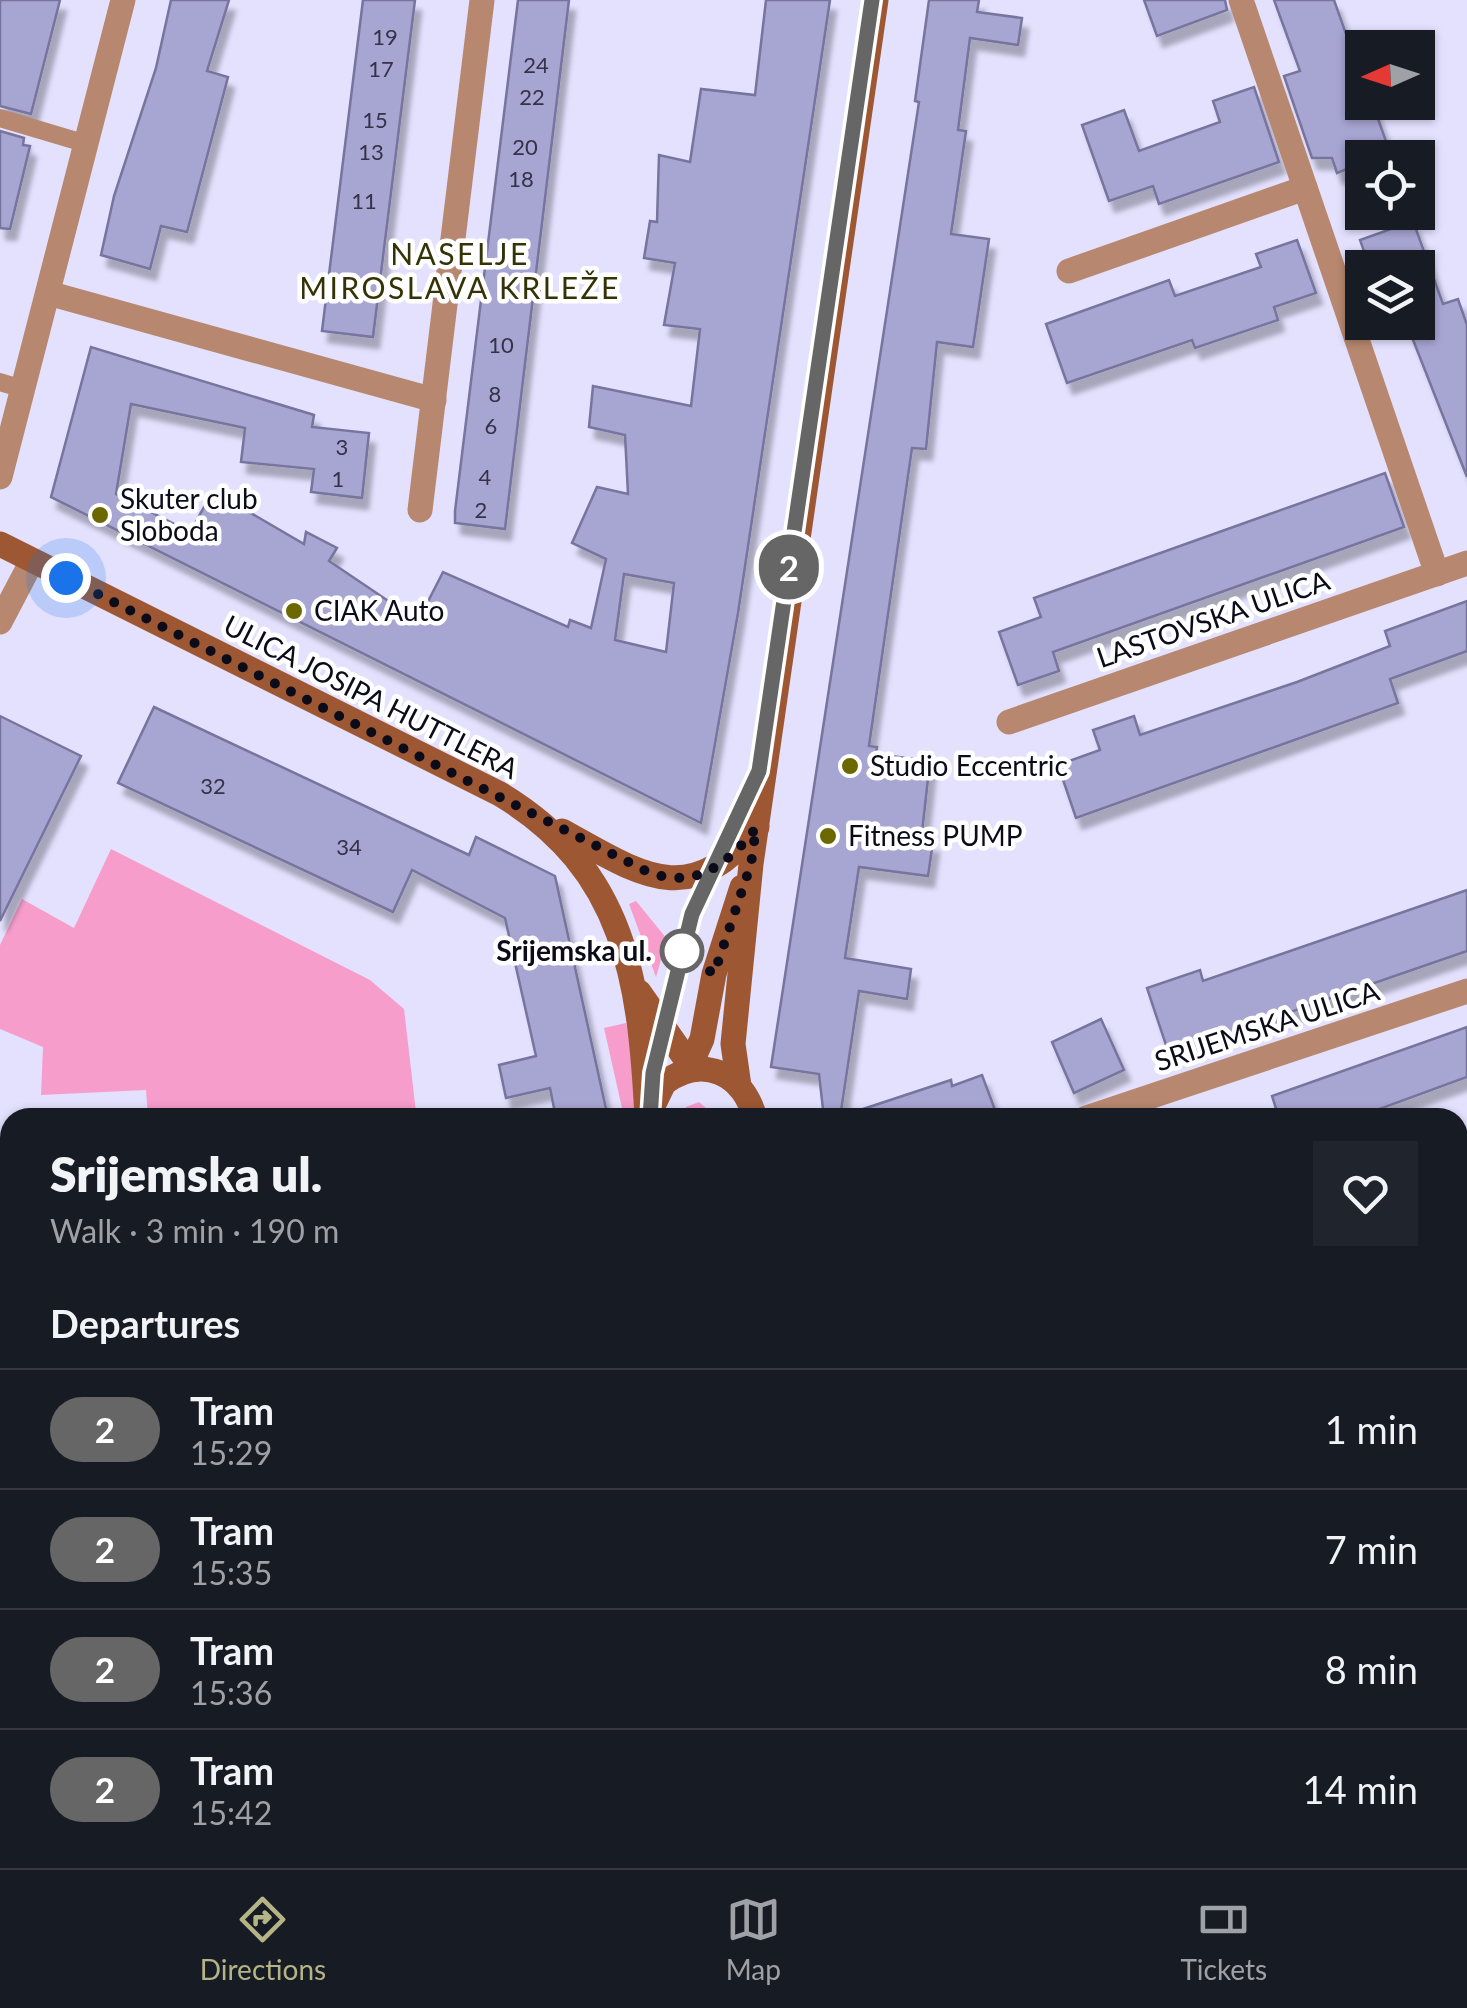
<!DOCTYPE html>
<html lang="en">
<head>
<meta charset="utf-8">
<style>
  body { margin:0; font-family:Lato,sans-serif; background:#20242c; color:#f1f3f6; height:100vh; display:flex; flex-direction:column; font-size:38px; white-space:nowrap }
  * { box-sizing:border-box; margin:0 }
  p { font-size:32px; color:#9ea1a6 }
  .icon { flex:none; width:55px; height:55px; fill:none; stroke:currentColor; stroke-width:2; stroke-linecap:round; stroke-linejoin:round }
  .map { position:relative; flex:1; overflow:hidden }
  .side { position:absolute; left:0px; top:1108px; width:1468px; height:762px; display:flex; flex-direction:column; background:#171b24; border-radius:30px 30px 0 0; box-shadow:0 2px 8px #0004 }
  .side>* { flex:none }
  .badge { padding:0 20px; border-radius:32px; font-size:35px; line-height:65px }
  .needle { width:65px; rotate:267deg }
  .tools { position:absolute; left:1345px; top:30px; display:grid; gap:20px }
  .tools a { display:grid; place-items:center; width:90px; height:90px; border-radius:0px; background:#171b24; box-shadow:0 2px 8px #0004; font-size:50px }
  .you { position:absolute; width:50px; height:50px; margin:-25px; border:8px solid #fff; border-radius:50%; background:#1a73e8; box-shadow:0 0 0 15px #1a73e833 }
  .map>.badge { position:absolute; translate:-50% -50%; box-shadow:0 0 0 5px #fff }
  h2 { padding:0 50px; font-size:38px; line-height:90px }
  .round { display:grid; place-items:center; flex:none; width:105px; height:105px; border-radius:0px; background:#20242c }
  .summary { display:flex; align-items:center; justify-content:space-between; height:170px; padding:0 50px }
  h1 { font-size:48px; font-weight:800; line-height:75px }
  ul { padding:0; list-style:none }
  li { display:flex; align-items:center; gap:30px; height:120px; padding:0 50px; border-top:2px solid #363941 }
  li div { flex:1 }
  li b { display:block; font-size:38px }
  li em { font-style:normal }
  li .badge { min-width:110px; font-weight:700; text-align:center }
  .menu { display:flex; justify-content:space-around; align-items:center; height:140px; border-top:2px solid #363941; background:#171b24; font-size:28px; color:#9ea1a6 }
  .menu a { display:grid; justify-items:center; gap:5px }
  .menu .selected { color:#b5b487 }
  .map>svg:first-child { display:block }
</style>
</head>
<body>
<div class="map">
<svg width="1467" height="1868" viewBox="0 0 1467 1868">
  <defs>
    <filter id="shadow"><feDropShadow dx="6" dy="11" stdDeviation="2.5" flood-color="#0004"/></filter>
  </defs>
  <rect width="100%" height="100%" fill="#e3e1fe"/>
  <!-- green -->
  <g fill="#f79dcc">
    <polygon points="111,849 370,980 404,1009 416,1112 399,1118 148,1118 146,1090 41,1095 43,1047 0,1029 0,945 22,899 74,928"/>
    <polygon points="636,901 667,939 656,977 629,904"/>
    <polygon points="626,1023 637,1074 636,1117 624,1117 604,1028"/>
    <polygon points="699,1102 716,1117 681,1117 686,1107"/>
  </g>
  <!-- building -->
  <g fill="#a7a5d2" stroke="#77749e" stroke-width="2.5" fill-rule="evenodd" filter="url(#shadow)">
    <polygon points="0,0 60,0 31,114 0,106"/>
    <polygon points="171,0 229,0 207,71 228,77 187,232 161,226 150,269 101,255 114,196 156,68"/>
    <polygon points="363,0 415,0 373,337 322,331"/>
    <polygon points="518,0 569,0 505,529 455,523 455,511"/>
    <path d="M 766,0 L 830,0 L 738,613 L 701,823 L 51,497 L 91,347 L 314,415 L 312,427 L 369,433 L 362,498 L 311,492 L 314,469 L 241,462 L 245,428 L 131,404 L 116,494 L 190,532 L 213,491 L 304,544 L 306,532 L 337,548 L 329,561 L 418,621 L 443,572 L 568,627 L 570,620 L 591,628 L 606,559 L 572,543 L 597,487 L 628,494 L 625,435 L 589,427 L 593,386 L 691,406 L 700,329 L 664,325 L 675,263 L 644,258 L 650,221 L 657,222 L 659,155 L 690,162 L 701,89 L 755,95 ZM 624,574 L 674,583 L 666,652 L 615,640 Z"/>
    <polygon points="929,0 979,0 977,12 1022,18 1018,45 970,38 958,130 966,131 951,234 989,239 973,347 937,342 926,449 912,448 869,746 877,747 876,754 930,761 921,841 933,842 928,876 859,867 845,958 911,969 907,999 859,991 840,1118 824,1118 819,1074 771,1067 919,102 915,101"/>
    <polygon points="1144,0 1225,0 1227,10 1157,36"/>
    <polygon points="1274,0 1334,0 1362,79 1362,102 1372,102 1392,158 1362,158 1362,163 1337,173 1332,158 1312,158 1284,76 1300,71"/>
    <polygon points="1254,87 1279,162 1159,204 1153,186 1109,201 1082,125 1124,110 1139,151 1220,122 1213,101"/>
    <polygon points="0,131 24,138 23,145 30,146 10,229 0,228"/>
    <polygon points="1413,221 1443,304 1458,299 1467,325 1467,477 1406,322 1418,322 1418,268 1370,268 1360,240"/>
    <polygon points="1297,240 1316,293 1274,307 1278,320 1195,348 1192,340 1067,383 1046,324 1169,280 1175,296 1261,267 1256,254"/>
    <polygon points="1385,473 1404,527 1053,652 1059,671 1018,685 999,632 1041,617 1034,598"/>
    <polygon points="1467,601 1467,651 1390,679 1398,703 1076,818 1058,765 1100,750 1093,730 1134,716 1140,735 1297,682 1390,646 1385,631"/>
    <polygon points="154,707 469,855 476,837 555,876 608,1118 556,1118 550,1088 506,1098 499,1065 536,1056 505,918 412,870 393,912 118,783"/>
    <polygon points="0,716 81,756 0,921"/>
    <polygon points="1467,890 1467,951 1169,1054 1147,988 1200,970 1203,981"/>
    <polygon points="1101,1019 1124,1070 1074,1093 1052,1042"/>
    <polygon points="1467,1027 1467,1077 1355,1118 1279,1118 1272,1096"/>
    <polygon points="982,1075 998,1118 854,1118 854,1112 951,1080 952,1086"/>
  </g>
  <g fill="none" stroke-linecap="round" stroke-linejoin="round">
    <!-- lane -->
    <g stroke="#b7876f" stroke-width="18">
      <polyline points="0,118 87,144"/>
      <polyline points="0,382 23,389"/>
    </g>
    <!-- street -->
    <g stroke="#b7876f" stroke-width="25">
      <polyline points="1241,0 1437,574"/>
      <polyline points="1069,271 1305,188"/>
      <polyline points="48,293 434,400"/>
      <polyline points="0,477 123,0"/>
      <polyline points="420,510 482,0"/>
      <polyline points="0,622 32,561"/>
      <polyline points="1009,722 1467,563"/>
      <polyline points="1086,1118 1467,991"/>
      <polyline points="0,1428 10,1426"/>
      <polyline points="1458,1507 1467,1503"/>
      <polyline points="1458,1749 1467,1745"/>
      <polyline points="0,1750 10,1790"/>
      <polyline points="27,1860 29,1868"/>
      <polyline points="1350,1860 1353,1868"/>
    </g>
    <!-- secondary -->
    <g stroke="#9d5833" stroke-width="25">
      <path d="M 0,544 L 500,794 C 626,870 640,981 647,1118"/>
      <path d="M 562,831 C 640,874 690,912 757,827"/>
      <polyline points="639,992 683,1055 702,1068"/>
      <polyline points="688,1070 702,1039 714,974 742,887"/>
      <polyline points="739,1086 733,1044 751,864 876,0"/>
      <path d="M 649,1114 L 664,1083 C 703,1054 743,1073 755,1118"/>
      <polyline points="844,1860 846,1868"/>
    </g>
    <!-- tram -->
    <g stroke="#7f7d94" stroke-width="2.5">
      <polyline points="650,1118 653,1073 692,915 759,771 872,0"/>
      <polyline points="811,1860 813,1868"/>
    </g>
  </g>
  <g fill="none" stroke-linecap="round" stroke-linejoin="round">
    <defs>
      <polyline id="line" points="650,1118 653,1073 692,914 759,771 872,0"/>
    </defs>
    <!-- line casing -->
    <use href="#line" stroke="#fff" stroke-width="22"/>
    <!-- line -->
    <use href="#line" stroke="#666" stroke-width="15"/>
    <!-- walk -->
    <path stroke="#0c0b1a" stroke-width="10" stroke-dasharray="0 18" d="M 66,578 L 648,872 C 696,890 728,864 756,828 L 751,864 L 714,974 L 682,951"/>
  </g>
  <!-- markers -->
  <g fill="#6b6800" stroke="#fff" stroke-width="4">
    <circle cx="100" cy="515" r="10"/>
    <circle cx="294" cy="611" r="10"/>
    <circle cx="850" cy="766" r="10"/>
    <circle cx="828" cy="836" r="10"/>
  </g>
  <circle fill="#fff" stroke="#666" stroke-width="5" cx="682" cy="951" r="20"/>
  <g text-anchor="middle" stroke-width="9" stroke-linejoin="round" paint-order="stroke">
    <!-- number labels -->
    <g font-size="22" fill="#333248">
      <text x="385" y="45">19</text>
      <text x="536" y="73">24</text>
      <text x="381" y="77">17</text>
      <text x="532" y="105">22</text>
      <text x="375" y="128">15</text>
      <text x="525" y="155">20</text>
      <text x="371" y="160">13</text>
      <text x="521" y="187">18</text>
      <text x="364" y="209">11</text>
      <text x="501" y="353">10</text>
      <text x="495" y="402">8</text>
      <text x="491" y="434">6</text>
      <text x="342" y="455">3</text>
      <text x="485" y="485">4</text>
      <text x="338" y="487">1</text>
      <text x="481" y="518">2</text>
      <text x="213" y="794">32</text>
      <text x="349" y="855">34</text>
    </g>
    <!-- poi labels -->
    <g font-size="28" fill="#0c0b1a" stroke="#fff" text-anchor="start">
      <text x="120" y="509">Skuter club<tspan x="120" dy="32">Sloboda</tspan></text>
      <text x="314" y="621">CIAK Auto</text>
      <text x="870" y="776">Studio Eccentric</text>
      <text x="848" y="846">Fitness PUMP</text>
    </g>
    <!-- street labels -->
    <g font-size="28" fill="#0c0b1a" stroke="#fff">
      <text transform="translate(1213 619) rotate(-19)" y="10">LASTOVSKA ULICA</text>
      <text transform="translate(371 697) rotate(27)" y="10">ULICA JOSIPA HUTTLERA</text>
      <text transform="translate(1267 1026) rotate(-18)" y="10">SRIJEMSKA ULICA</text>
    </g>
    <!-- stop labels -->
    <g font-size="28" font-weight="bold" fill="#0c0b1a" stroke="#fff" text-anchor="end">
      <text x="652" y="961">Srijemska ul.</text>
    </g>
    <!-- neighbourhood labels -->
    <g font-size="30" letter-spacing="2.5" fill="#343308" stroke="#fff">
      <text x="460" y="265">NASELJE<tspan x="460" dy="34">MIROSLAVA KRLEŽE</tspan></text>
    </g>
  </g>
</svg>
<div class="tools">
<a><svg class="needle" viewBox="-14 -14 28 28"><path d="M0-13l5 13h-10z" fill="#e53935"/><path d="M0 13l5-13h-10z" fill="#9ea1a6"/></svg></a>
<a><svg class="icon" aria-label="locate" viewBox="0 0 24 24"><circle cx="12" cy="12" r="6"/><path d="M12 2v4M12 18v4M2 12h4M18 12h4"/></svg></a>
<a><svg class="icon" aria-label="layers" viewBox="0 0 24 24"><path d="M12 4l9 5-9 5-9-5zM3 14l9 5 9-5"/></svg></a>
</div>
<div class="you" style="left:66px;top:578px"></div>
<b class="badge" style="left:789px;top:567px;background:#666;color:#fff">2</b>
<section class="side">
<div class="summary"><div><h1>Srijemska ul.</h1><p>Walk · 3 min · 190 m</p></div><a class="round"><svg class="icon" aria-label="heart" viewBox="0 0 24 24"><path d="M12 20l-8-8c-3-5 5-10 8-4 3-6 11-1 8 4z"/></svg></a></div>
<h2>Departures</h2>
<ul>
<li><span class="badge" style="background:#666;color:#fff">2</span><div><b>Tram</b><p>15:29</p></div><em>1 min</em></li>
<li><span class="badge" style="background:#666;color:#fff">2</span><div><b>Tram</b><p>15:35</p></div><em>7 min</em></li>
<li><span class="badge" style="background:#666;color:#fff">2</span><div><b>Tram</b><p>15:36</p></div><em>8 min</em></li>
<li><span class="badge" style="background:#666;color:#fff">2</span><div><b>Tram</b><p>15:42</p></div><em>14 min</em></li>
</ul>
</section>
</div>
<nav class="menu">
<a class="selected"><svg class="icon" aria-label="directions" viewBox="0 0 24 24"><path d="M12 3l9 9-9 9-9-9zM9 14v-3h6M13 9l2 2-2 2"/></svg>Directions</a>
<a><svg class="icon" aria-label="map" viewBox="0 0 24 24"><path d="M3 6l6-2 6 2 6-2v14l-6 2-6-2-6 2zM9 4v14M15 6v14"/></svg>Map</a>
<a><svg class="icon" aria-label="tickets" viewBox="0 0 24 24"><path d="M3 7h18v10H3zM15 7v10"/></svg>Tickets</a>
</nav>
</body>
</html>
